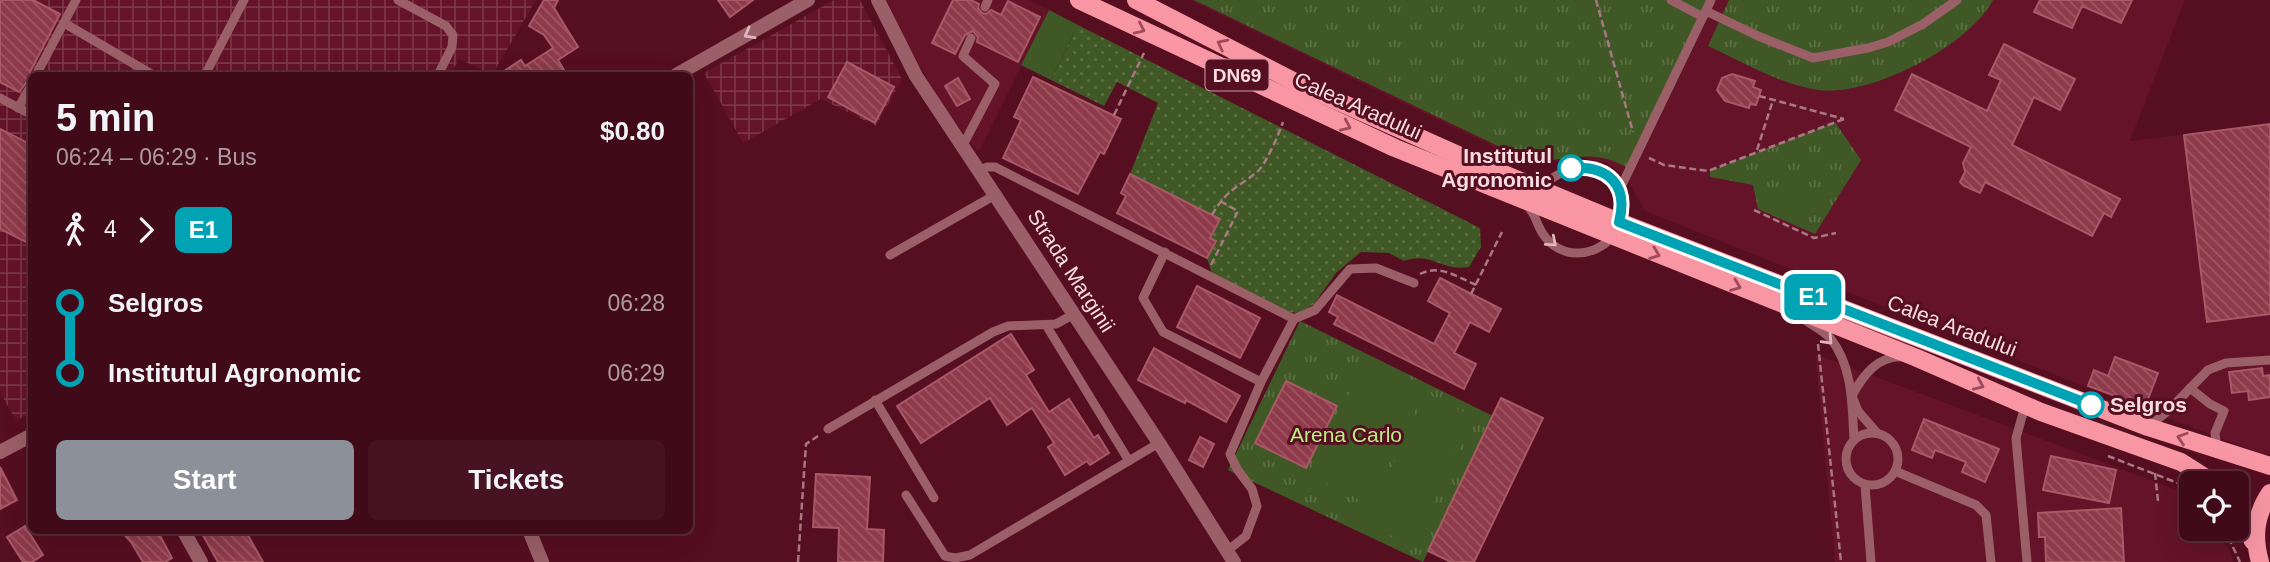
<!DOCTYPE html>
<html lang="en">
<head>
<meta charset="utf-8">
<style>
  body { margin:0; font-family:Arial,sans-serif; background:#471322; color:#f1f3f6; height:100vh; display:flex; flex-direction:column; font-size:26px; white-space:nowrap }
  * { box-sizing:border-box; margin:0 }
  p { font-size:23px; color:#ae9aa2 }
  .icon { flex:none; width:38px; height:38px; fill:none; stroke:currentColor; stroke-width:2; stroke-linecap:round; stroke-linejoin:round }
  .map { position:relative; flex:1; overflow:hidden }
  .details { position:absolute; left:28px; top:72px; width:665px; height:462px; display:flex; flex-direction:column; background:#400a19; border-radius:10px; box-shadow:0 7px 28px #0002,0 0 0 2px #592b38 }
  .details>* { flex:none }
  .badge { padding:0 14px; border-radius:10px; font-size:24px; line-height:46px }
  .buttons { position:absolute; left:2179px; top:471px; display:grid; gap:14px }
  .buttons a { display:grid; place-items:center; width:70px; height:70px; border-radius:10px; background:#400a19; box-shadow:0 7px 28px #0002,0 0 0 2px #592b38; font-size:35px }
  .map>.badge { position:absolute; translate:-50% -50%; box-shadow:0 0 0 4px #fff }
  .legs { display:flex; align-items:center; gap:10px; height:77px; padding:0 28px; font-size:23px }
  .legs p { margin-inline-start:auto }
  .summary { display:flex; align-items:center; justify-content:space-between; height:119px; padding:0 28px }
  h1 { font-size:38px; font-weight:800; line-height:52px }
  .primary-button { display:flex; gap:14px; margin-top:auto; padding:14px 28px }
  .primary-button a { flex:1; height:80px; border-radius:10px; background:#8c9099; color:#fff; font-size:28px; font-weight:800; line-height:80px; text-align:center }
  .primary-button a+a { background:#471322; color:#f1f3f6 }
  ul { padding:0 28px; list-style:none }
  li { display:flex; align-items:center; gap:24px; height:70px; font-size:26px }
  li i { display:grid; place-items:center; width:10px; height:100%; margin:0 9px; background:currentColor }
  li i::after { content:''; width:18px; height:18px; margin:-9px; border:5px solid; border-radius:50%; background:#400a19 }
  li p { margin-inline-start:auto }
  li:first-child i { background:linear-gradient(#0000 50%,currentColor 0) }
  li:last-child i { background:linear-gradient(currentColor 50%,#0000 0) }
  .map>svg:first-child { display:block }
</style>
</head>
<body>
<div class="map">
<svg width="2270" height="562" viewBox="0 0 2270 562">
  <defs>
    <pattern id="industrial-grid" width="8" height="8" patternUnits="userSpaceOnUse" patternTransform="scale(1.75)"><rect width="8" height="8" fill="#641329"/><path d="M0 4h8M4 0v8" fill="none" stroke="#7b3548"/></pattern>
    <pattern id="grass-dots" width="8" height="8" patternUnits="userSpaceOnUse" patternTransform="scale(1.75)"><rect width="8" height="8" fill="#3f5825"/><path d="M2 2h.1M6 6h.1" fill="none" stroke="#5c7044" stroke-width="1.8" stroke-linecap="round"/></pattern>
    <pattern id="park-tufts" width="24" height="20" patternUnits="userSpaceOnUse" patternTransform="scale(1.75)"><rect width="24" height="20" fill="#3f5825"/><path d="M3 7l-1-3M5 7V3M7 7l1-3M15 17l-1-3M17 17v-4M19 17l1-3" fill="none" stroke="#5c7044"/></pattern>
    <pattern id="building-back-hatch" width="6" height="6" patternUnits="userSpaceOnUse" patternTransform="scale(1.75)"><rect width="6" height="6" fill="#8e3a4a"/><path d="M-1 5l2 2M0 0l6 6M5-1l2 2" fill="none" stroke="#9f5664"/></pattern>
  </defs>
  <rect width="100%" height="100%" fill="#560e21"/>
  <!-- built -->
  <g fill="#641329">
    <polygon points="887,0 1029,0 1049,10 979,152 972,145 937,96 904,38"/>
    <polygon points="1190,0 2185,0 2130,141 2270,124 2270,455 2257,452 2073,382 1645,211 1630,184 1618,171 1606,163 1581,157 1542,164 1523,161"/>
    <polygon points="1815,354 2185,493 2191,501 2191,528 2212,529 2229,549 2234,562 1835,562"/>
  </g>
  <!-- industrial -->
  <g fill="url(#industrial-grid)">
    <polygon points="0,0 536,0 492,75 459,59 450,75 32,75 32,412 16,421 0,392"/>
    <polygon points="834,0 860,0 902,79 876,126 821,99 743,143 704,73"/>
  </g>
  <!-- grass -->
  <path fill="url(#grass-dots)" d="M 1078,25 L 1480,228 L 1481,247 L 1469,267 C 1441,272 1432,251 1404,261 L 1389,253 L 1361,252 L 1336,273 L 1314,304 L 1300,313 L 1286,312 L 1212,274 L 1207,258 L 1216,241 L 1210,238 L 1220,219 L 1130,174 L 1158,103 L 1117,82 L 1104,106 L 1051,80 Z"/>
  <!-- park -->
  <g fill="url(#park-tufts)">
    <path d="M 1194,0 L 1707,0 L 1626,167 C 1586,144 1561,167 1523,158 Z"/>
    <path d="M 1729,0 L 1993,0 C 1968,47 1870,97 1818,90 C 1779,84 1743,62 1708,46 Z"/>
    <polygon points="1835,122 1861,160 1815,234 1758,209 1753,185 1710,177 1710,171"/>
    <polygon points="1300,321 1493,416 1423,562 1228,470"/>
  </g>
  <!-- pitch -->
  <g fill="#3f5825">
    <polygon points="1049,10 1078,25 1051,80 1021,65"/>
    <polygon points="1781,183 1806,194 1797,214 1771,202"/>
    <polygon points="1364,364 1424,393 1369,504 1309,475"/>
    <polygon points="1428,394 1474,417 1457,451 1411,428"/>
    <polygon points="1409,432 1457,456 1412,546 1364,522"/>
  </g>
  <!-- building -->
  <g fill="url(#building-back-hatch)" stroke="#a85966" stroke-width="2">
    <polygon points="0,0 33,0 60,14 30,72 30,78 19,92 0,82"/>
    <polygon points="544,0 558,0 554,8 578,47 558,60 567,75 498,75 521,60 525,66 553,48 544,35 529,26"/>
    <polygon points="718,0 753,0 730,17"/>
    <polygon points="953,0 971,0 979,4 978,8 982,13 986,14 991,10 1001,15 1008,1 1040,17 1018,62 977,42 978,37 973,31 965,35 955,54 932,43"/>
    <polygon points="2040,0 2132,0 2121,23 2082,6 2072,28 2034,12"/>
    <polygon points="2004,44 2075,79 2060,110 2034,97 2012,145 2120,199 2111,217 2104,213 2092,236 1985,182 1980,193 1964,186 1960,182 1965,172 1963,163 1971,147 1895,110 1912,74 1987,111 2001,80 1989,75"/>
    <polygon points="847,62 894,87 875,123 828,97"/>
    <polygon points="1732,74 1755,81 1753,87 1761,90 1756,105 1750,104 1749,108 1725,101 1717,90 1722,78"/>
    <polygon points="1033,77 1121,119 1104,154 1100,152 1078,194 1003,158 1021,120 1014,117"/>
    <polygon points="958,78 970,99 957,106 945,86"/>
    <polygon points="2270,124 2270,314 2207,322 2184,135"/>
    <polygon points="0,129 32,145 32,245 0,229"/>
    <polygon points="1130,174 1220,219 1210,238 1216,241 1207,258 1117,213 1126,196 1121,193"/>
    <polygon points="1440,278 1501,309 1489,332 1470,322 1454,353 1476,364 1464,389 1334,324 1338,317 1329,312 1337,295 1434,344 1450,313 1428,301"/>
    <polygon points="1197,286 1260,318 1240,358 1177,327"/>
    <polygon points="1011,334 1034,370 1026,375 1049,412 1069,399 1094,438 1098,435 1109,453 1090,465 1087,461 1065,475 1048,447 1054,443 1032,408 1007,425 990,398 921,443 897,406"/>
    <polygon points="1154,348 1240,396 1226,422 1186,400 1185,403 1138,380"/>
    <polygon points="2115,357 2158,373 2145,407 2088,386 2094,370 2108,376"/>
    <polygon points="2262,368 2263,376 2270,375 2270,397 2249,400 2248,391 2232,393 2229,372"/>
    <polygon points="1286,381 1337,406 1306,468 1255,443"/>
    <polygon points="1501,398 1543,418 1474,562 1451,562 1428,551"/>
    <polygon points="1924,419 1999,449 1985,482 1962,472 1966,462 1935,450 1932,458 1912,450"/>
    <polygon points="1200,437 1214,444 1203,467 1189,460"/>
    <polygon points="2051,456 2116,470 2109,503 2043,490"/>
    <polygon points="0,467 17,500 0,509"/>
    <polygon points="816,474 870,477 867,529 884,530 883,562 838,562 839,528 813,527"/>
    <polygon points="2121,508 2124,562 2046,562 2045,537 2039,537 2038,513"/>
    <polygon points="25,526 43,555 32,562 23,562 7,537"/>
    <polygon points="120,530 157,530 172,558 165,562 143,562 131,542"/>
    <polygon points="200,530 245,530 263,562 218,562"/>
  </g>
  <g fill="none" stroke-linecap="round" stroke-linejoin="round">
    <!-- path -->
    <g stroke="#a97883" stroke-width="2.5" stroke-dasharray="7 3.5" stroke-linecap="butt">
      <polyline points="1596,0 1633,132"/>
      <polyline points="1759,96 1844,119"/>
      <polyline points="1114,115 1144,53"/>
      <polyline points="1757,150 1773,100"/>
      <polyline points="1649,158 1664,165 1708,171 1844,119"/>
      <polyline points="1754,210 1814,238 1836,233"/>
      <path d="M 1212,215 C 1227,189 1236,189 1257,172 C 1265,166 1279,134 1283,122"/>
      <polyline points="1211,265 1238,211 1220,201"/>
      <path d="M 1420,274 C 1439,264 1458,277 1476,285"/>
      <polyline points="1471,294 1502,232"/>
      <polyline points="1818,344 1841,562"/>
      <polyline points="2108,456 2183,485"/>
      <polyline points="2155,473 2158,501"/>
      <polyline points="2181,528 2191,520"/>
      <polyline points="2224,528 2240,562"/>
      <polyline points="798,562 806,444 818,436"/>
    </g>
    <!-- service -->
    <g stroke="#9a5f67" stroke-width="9">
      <polyline points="398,0 446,26 453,35 452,47 438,75"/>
      <polyline points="1671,0 1703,17"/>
      <polyline points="985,7 988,0"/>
      <polyline points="1706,11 1758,36 1813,58 1868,48 1888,42 1923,24 1957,0"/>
      <polyline points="64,23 153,75"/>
      <polyline points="36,75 76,0"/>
      <polyline points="205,75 244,0"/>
      <polyline points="0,98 32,115"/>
      <polyline points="18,108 32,84"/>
      <polyline points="962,147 995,84 963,56 971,38"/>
      <polyline points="979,171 987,167 995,167 1294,319"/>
      <path d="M 1540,188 C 1567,163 1595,160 1620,189 L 1623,208 L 1619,223"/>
      <polyline points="1620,189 1711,0"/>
      <path d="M 1527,206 C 1536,214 1536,224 1543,234 C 1560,260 1594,258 1613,236"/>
      <polyline points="1165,252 1143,298 1163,332 1261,382"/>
      <polyline points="890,255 995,195"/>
      <path d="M 1805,320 C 1813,326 1824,331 1831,339 C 1853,367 1852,406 1854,440"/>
      <polyline points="1046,325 1129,461"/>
      <polyline points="2190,388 2210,404 2224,411 2215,433 2217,449"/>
      <polyline points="875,400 934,498"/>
      <polyline points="2025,406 2016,438 2027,562"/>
      <polyline points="2149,426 2168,411 2208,370 2226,363 2270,360"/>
      <polyline points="828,429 993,332 1008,326 1056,324 1074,314"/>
      <circle cx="1872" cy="459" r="26"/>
      <path d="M 1877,433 L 1858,411 L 1852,396 C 1863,375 1878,355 1904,357"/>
      <polyline points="1895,471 1976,505 1986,515 1991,562"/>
      <polyline points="1865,485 1871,562"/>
      <polyline points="906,495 945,556 955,558 970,555 1159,443"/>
      <polyline points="1227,551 1246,536 1257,506 1252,489 1237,469 1230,454 1261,382 1294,319 1315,310 1350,269 1376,268 1414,283"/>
    </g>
    <!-- minor -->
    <g stroke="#9a5f67" stroke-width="14">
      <polyline points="183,530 201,562"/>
      <polyline points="529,530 542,562"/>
    </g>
    <!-- tertiary -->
    <g stroke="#9a5f67" stroke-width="14">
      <polyline points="878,0 916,76 1159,443 1234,562"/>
      <polyline points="676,75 808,0"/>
      <polyline points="0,452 32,435"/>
    </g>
    <!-- primary -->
    <g stroke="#f896a4" stroke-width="18">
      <polyline points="1079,0 1395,148 1917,358 2041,412 2181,462 2214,483"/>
      <polyline points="1136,0 1297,83 1458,155 1619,222 2148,427 2270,466"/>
      <polyline points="2236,506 2253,541"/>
      <path d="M 2260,562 C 2253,537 2255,515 2270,493"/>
    </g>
  </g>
  <!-- one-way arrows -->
  <defs><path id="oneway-chevron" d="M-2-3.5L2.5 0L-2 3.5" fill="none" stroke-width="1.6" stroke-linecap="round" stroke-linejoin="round" transform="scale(1.75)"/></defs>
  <g stroke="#9f4b5c">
    <use href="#oneway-chevron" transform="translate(1140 29) rotate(25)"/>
    <use href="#oneway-chevron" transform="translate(1222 44) rotate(-153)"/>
    <use href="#oneway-chevron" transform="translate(1346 126) rotate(24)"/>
    <use href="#oneway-chevron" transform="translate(1655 254) rotate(21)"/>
    <use href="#oneway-chevron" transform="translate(1736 286) rotate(21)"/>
    <use href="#oneway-chevron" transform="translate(1979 385) rotate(24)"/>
    <use href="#oneway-chevron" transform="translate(2182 438) rotate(-162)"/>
  </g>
  <g stroke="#dcb7bc">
    <use href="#oneway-chevron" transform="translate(749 34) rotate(151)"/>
    <use href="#oneway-chevron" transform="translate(1552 242) rotate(40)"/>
    <use href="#oneway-chevron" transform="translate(1828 340) rotate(47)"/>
  </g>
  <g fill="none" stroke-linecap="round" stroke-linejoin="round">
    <defs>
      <path id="line-1" d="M 1571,168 C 1608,165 1629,185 1619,222 L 2091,405"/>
    </defs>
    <!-- line-1 casing -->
    <use href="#line-1" stroke="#fff" stroke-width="16"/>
    <!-- line-1 -->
    <use href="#line-1" stroke="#00a3b4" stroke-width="10"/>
  </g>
  <!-- markers -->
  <g fill="#fff" stroke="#00a3b4" stroke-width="3.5">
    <circle cx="1571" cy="168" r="12"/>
    <circle cx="2091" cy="405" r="12"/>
  </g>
  <g text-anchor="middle" stroke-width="6" stroke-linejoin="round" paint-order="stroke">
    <!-- shield labels -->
    <rect fill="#560e21" stroke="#c89fa7" stroke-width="2" x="1205.5" y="59.5" width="63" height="31" rx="5"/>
    <g font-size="19" font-weight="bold" fill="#f9dde0">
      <text x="1237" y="82">DN69</text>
    </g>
    <!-- street labels -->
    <g font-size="21" fill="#f9dde0" stroke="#560e21">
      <text transform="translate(1358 106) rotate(24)" y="7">Calea Aradului</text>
      <text transform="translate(1071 271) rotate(57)" y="7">Strada Marginii</text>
      <text transform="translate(1952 326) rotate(21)" y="7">Calea Aradului</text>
    </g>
    <!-- stop labels -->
    <g font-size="21" font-weight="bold" fill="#f9dde0" stroke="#560e21" text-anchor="end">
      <text x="1552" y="163">Institutul<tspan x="1552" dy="24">Agronomic</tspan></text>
      <text x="2110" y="412" text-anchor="start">Selgros</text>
    </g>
    <!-- park labels -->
    <g font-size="21" fill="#b9ee85" stroke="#560e21">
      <text x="1346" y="442">Arena Carlo</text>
    </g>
  </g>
</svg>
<div class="buttons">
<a><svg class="icon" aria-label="locate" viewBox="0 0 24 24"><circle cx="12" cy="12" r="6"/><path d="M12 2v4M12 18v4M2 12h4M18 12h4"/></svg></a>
</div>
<b class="badge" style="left:1813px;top:297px;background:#00a3b4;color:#fff">E1</b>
<section class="details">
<div class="summary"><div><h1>5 min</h1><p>06:24 – 06:29 · Bus</p></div><b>$0.80</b></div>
<div class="legs"><svg class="icon" aria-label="walk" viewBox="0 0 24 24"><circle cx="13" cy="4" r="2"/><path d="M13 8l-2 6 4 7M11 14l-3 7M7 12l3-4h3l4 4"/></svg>4<svg class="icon" aria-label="forward" viewBox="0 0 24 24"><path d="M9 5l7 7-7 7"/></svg><b class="badge" style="background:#00a3b4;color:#fff">E1</b></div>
<ul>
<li><i style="color:#00a3b4"></i><b>Selgros</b><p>06:28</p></li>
<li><i style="color:#00a3b4"></i><b>Institutul Agronomic</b><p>06:29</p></li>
</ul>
<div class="primary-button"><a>Start</a><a>Tickets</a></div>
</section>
</div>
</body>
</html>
